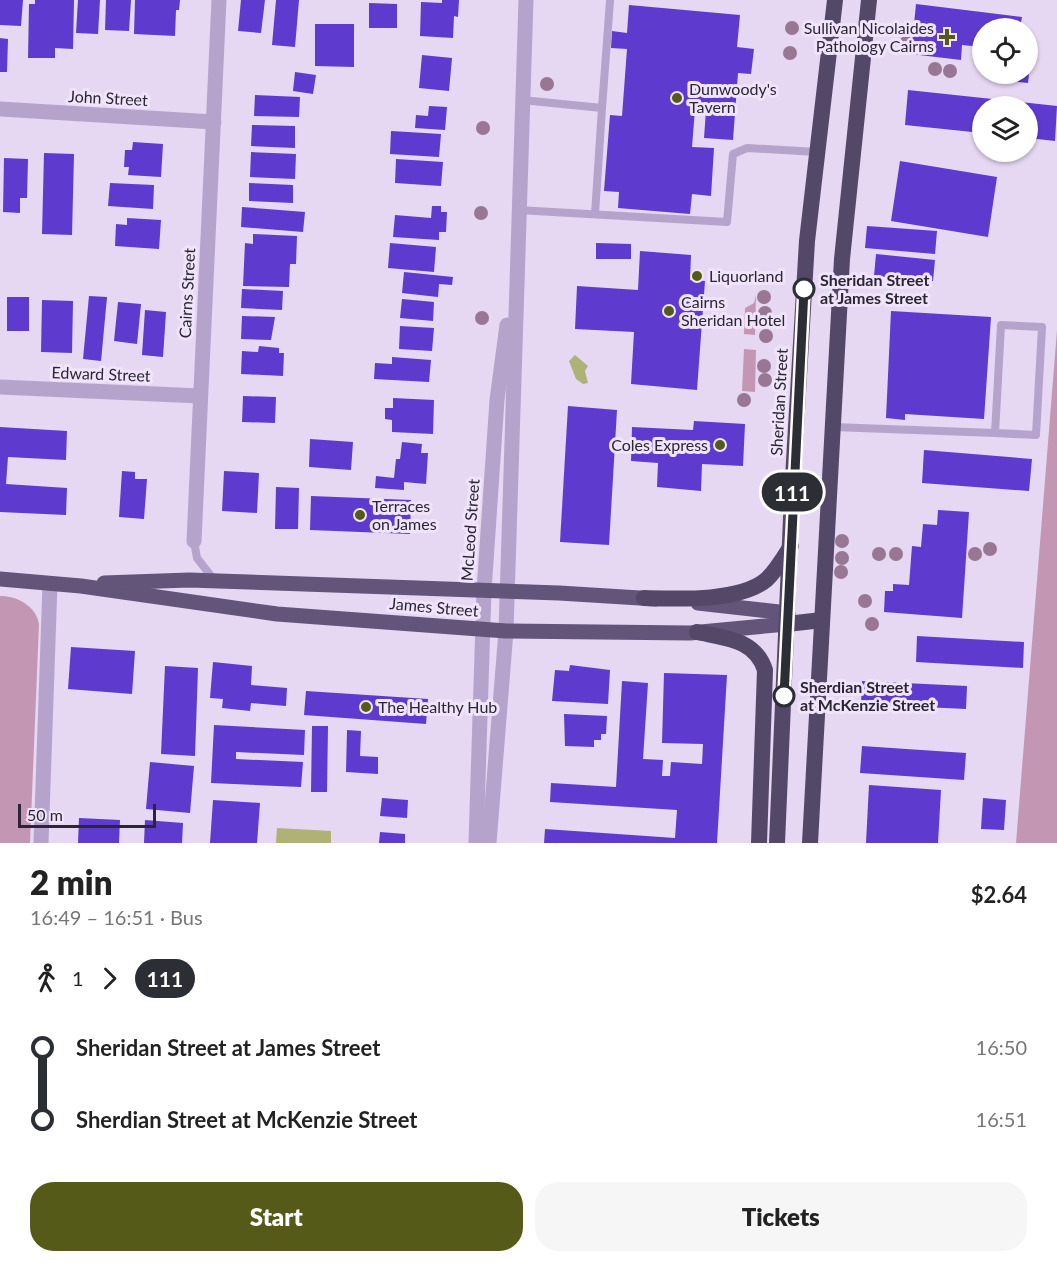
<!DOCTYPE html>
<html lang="en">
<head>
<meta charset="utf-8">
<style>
  body { margin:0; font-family:Lato,sans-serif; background:#f6f6f6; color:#222; height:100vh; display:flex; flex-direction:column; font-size:22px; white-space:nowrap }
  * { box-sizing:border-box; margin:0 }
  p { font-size:20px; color:#767676 }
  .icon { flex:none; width:33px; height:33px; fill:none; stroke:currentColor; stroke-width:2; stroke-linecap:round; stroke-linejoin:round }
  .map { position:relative; height:843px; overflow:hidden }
  .sheet { display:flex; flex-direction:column; background:#fff; flex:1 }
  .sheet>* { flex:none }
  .badge { padding:0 12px; border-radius:20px; font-size:21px; line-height:39px }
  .fabs { position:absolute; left:972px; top:18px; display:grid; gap:12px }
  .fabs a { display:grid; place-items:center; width:66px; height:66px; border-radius:50%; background:#fff; box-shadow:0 2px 4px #0004; font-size:30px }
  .scale { position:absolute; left:18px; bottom:15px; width:138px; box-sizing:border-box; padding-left:6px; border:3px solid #2b2536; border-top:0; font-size:16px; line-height:21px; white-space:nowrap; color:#2b2536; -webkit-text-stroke:4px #f0e4fa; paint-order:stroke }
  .map>.badge { position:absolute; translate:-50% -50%; box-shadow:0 0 0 3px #fff }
  .legs { display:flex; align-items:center; gap:9px; height:66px; padding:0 30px; font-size:20px }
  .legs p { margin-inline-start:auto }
  .headline { display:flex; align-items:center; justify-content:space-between; height:102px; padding:0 30px }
  h1 { font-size:33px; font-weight:800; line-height:45px }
  .action { display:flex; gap:12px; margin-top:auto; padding:12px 30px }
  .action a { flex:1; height:69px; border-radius:24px; background:#555a18; color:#fff; font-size:24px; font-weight:800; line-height:69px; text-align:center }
  .action a+a { background:#f6f6f6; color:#222 }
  ul { padding:0 30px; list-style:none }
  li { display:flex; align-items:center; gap:21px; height:72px; font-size:22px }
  li i { display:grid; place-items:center; width:9px; height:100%; margin:0 8px; background:currentColor }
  li i::after { content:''; width:15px; height:15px; margin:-8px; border:4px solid; border-radius:50%; background:#fff }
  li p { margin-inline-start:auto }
  li:first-child i { background:linear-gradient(#0000 50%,currentColor 0) }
  li:last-child i { background:linear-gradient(currentColor 50%,#0000 0) }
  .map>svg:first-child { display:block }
</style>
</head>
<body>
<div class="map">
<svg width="1057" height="843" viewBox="0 0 1057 843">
  <rect width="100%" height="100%" fill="#e6d7f3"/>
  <!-- green -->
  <g fill="#c397b3">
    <polygon points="756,295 755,335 744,334 745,308 754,303"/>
    <polygon points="1057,330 1057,843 1016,843"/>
    <polygon points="744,349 756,350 755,392 742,391"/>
    <path d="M 0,596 C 17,596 36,606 39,624 L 30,843 L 0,843 Z"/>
  </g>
  <!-- water -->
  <g fill="#afb275">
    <polygon points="575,355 588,366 585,371 588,383 583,384 576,379 569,361"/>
    <polygon points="277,828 331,831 331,843 276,843"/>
  </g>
  <!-- building -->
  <g fill="#5f3ace">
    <polygon points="0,0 23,0 21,26 0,25"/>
    <polygon points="35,0 74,0 73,49 55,48 55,58 28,58 29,4 35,4"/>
    <polygon points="78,0 100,0 98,34 76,33"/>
    <polygon points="106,0 131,0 129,31 105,30"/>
    <polygon points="135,0 180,0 179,10 176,10 175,36 134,34"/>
    <polygon points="241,0 265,0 261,33 238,31"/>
    <polygon points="276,0 299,0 295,47 272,45"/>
    <polygon points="442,0 459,0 458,17 454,16 453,38 420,36 421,2 442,3"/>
    <polygon points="369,3 397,4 397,28 369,28"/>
    <polygon points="916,4 1022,17 1020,28 982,28 982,47 962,45 961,60 911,54"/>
    <polygon points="629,5 740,15 737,47 754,49 751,74 738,73 733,140 704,138 706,110 695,109 692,147 714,148 711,196 692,194 690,214 618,208 619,192 604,191 610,115 622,116 627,49 611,48 612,31 627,33"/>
    <polygon points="315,24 354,24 354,67 315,66"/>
    <polygon points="0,38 8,39 7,72 0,72"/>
    <polygon points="422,55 452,58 449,91 419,88"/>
    <polygon points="295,72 316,75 313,94 293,91"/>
    <polygon points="998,74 1029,74 1028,83 998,80"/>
    <polygon points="908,90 1057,106 1055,141 1028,138 1028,106 982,106 982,133 905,125"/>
    <polygon points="255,95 300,97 299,117 254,116"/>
    <polygon points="429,106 447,107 445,130 415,128 416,115 428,116"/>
    <polygon points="252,125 295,126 295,148 251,146"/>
    <polygon points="391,131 441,134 439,157 390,154"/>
    <polygon points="133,142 163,144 161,177 128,175 129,167 124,167 125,150 132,150"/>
    <polygon points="251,152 296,154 295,179 250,177"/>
    <polygon points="44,153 74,154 72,235 42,234"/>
    <polygon points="4,158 28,159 27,198 20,198 20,213 3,212"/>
    <polygon points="396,159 443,162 441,186 395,183"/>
    <polygon points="900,161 997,177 988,237 891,221"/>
    <polygon points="110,183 154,185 153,209 108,206"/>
    <polygon points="249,183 293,185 293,203 249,201"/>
    <polygon points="432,206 441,206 441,212 447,212 446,232 439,232 439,240 393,237 395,215 431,218"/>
    <polygon points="242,207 305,212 303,232 241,227"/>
    <polygon points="127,218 161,220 159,249 115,246 116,224 127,225"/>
    <polygon points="867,226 937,231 935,254 865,248"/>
    <polygon points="253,234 297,236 296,264 290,264 289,287 243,286 245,243 253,244"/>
    <polygon points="390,243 436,247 434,272 388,268"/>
    <polygon points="596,243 631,244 631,259 596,259"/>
    <polygon points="640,251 691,255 690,280 705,281 697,390 631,384 634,332 575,329 577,286 638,290"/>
    <polygon points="876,254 935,260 933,281 874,276"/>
    <polygon points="404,272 453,277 452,285 439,284 438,297 402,293"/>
    <polygon points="242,289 283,291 282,310 241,308"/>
    <polygon points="89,296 107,297 101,361 83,359"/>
    <rect x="7" y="297" width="22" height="34"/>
    <polygon points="402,299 434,302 433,321 400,318"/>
    <polygon points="42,300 73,301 72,353 41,352"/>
    <polygon points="118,302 141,304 137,344 114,341"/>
    <polygon points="145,310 166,312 163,357 142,355"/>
    <polygon points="891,311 991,317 984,419 905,414 905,420 886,418"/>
    <polygon points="242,316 275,317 271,340 241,339"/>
    <polygon points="400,326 434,328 432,351 399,349"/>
    <polygon points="259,346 279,348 279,353 284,353 283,376 241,374 242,351 258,352"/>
    <polygon points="392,357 431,360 429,382 374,379 375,363 392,364"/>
    <polygon points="243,396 276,397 275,423 242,422"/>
    <polygon points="393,398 434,400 433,434 392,432 392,420 385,419 385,408 393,408"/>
    <polygon points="568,406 617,410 609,545 560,542"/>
    <polygon points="694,421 745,424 743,466 702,464 701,491 657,487 658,463 631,461 632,427 693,430"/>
    <polygon points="0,427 67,431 66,460 8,457 6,484 67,488 66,515 0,512"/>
    <polygon points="310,439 353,442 351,470 309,467"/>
    <polygon points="402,442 422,444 421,453 428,453 426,484 404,482 404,490 375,488 376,476 394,478 396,459 400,459"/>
    <polygon points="924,450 1032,459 1029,491 922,483"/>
    <polygon points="122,471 135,472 135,479 147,479 144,519 119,517"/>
    <polygon points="224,471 259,473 257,513 222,511"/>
    <polygon points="276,487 299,488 298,529 275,529"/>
    <polygon points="311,496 411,500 410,534 310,530"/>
    <polygon points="938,510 969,512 962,618 884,612 885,591 893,591 893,584 909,585 912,546 921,547 923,524 937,525"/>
    <polygon points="917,636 1024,642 1023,668 916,662"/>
    <polygon points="71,647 135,651 132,694 68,689"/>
    <polygon points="213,662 252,666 251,685 287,688 286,706 251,703 250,711 222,708 223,699 210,698"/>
    <polygon points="570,665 610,670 608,704 552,701 555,670 569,671"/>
    <polygon points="165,666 198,668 195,756 161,754"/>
    <polygon points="664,673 727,675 717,843 544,843 545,829 675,838 677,810 550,802 551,783 616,787 622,681 648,683 643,759 663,760 662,776 670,776 671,762 702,764 703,744 662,743"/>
    <polygon points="862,681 967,686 966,709 861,704"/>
    <polygon points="306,691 428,699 426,724 304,715"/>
    <polygon points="564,714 607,716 606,734 601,734 601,740 594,740 594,747 565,746"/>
    <polygon points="214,725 305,730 304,755 236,752 236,759 303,762 301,787 211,783"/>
    <polygon points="312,726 328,726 327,792 311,792"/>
    <polygon points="347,730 361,731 360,756 378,757 378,774 346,772"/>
    <polygon points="862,746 966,753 964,780 860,773"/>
    <polygon points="150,762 194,766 190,813 146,809"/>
    <polygon points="869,785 941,790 938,843 866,843"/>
    <polygon points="382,798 408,800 407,818 380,816"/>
    <polygon points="983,798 1006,800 1004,830 981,829"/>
    <polygon points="213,800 260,803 257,843 210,843"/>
    <polygon points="79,818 120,820 119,843 78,843"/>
    <polygon points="145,820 183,823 182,843 144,843"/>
    <polygon points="380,832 405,834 405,843 379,843"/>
  </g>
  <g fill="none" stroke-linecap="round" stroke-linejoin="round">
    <!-- service -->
    <g stroke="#b6a3cb" stroke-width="8">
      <polyline points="522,100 602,108 595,214"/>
      <polyline points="602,108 610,1"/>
      <polyline points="518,210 727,222 733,154 747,148 817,152"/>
      <polyline points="833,427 995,433 1001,325 1042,327 1036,435 995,433"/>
      <polyline points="194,541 197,558 215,581"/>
    </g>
    <!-- minor -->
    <g stroke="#b6a3cb" stroke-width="15">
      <polyline points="0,109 214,122"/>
      <polyline points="0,387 200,396"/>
      <polyline points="194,541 219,0"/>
      <polyline points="41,843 50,584"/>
    </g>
    <!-- tertiary -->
    <g stroke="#b6a3cb" stroke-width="15">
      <polyline points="476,843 484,591 497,400 507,325"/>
      <polyline points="489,843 506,631 526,0"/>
    </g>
    <!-- primary -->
    <g stroke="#625579" stroke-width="15">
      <polyline points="0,579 81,586 277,614 506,631 690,633 787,624"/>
      <polyline points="104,583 189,580 559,593 656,599"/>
      <polyline points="698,603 788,613"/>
    </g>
    <!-- trunk -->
    <g stroke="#544868" stroke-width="16">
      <path d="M 644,598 C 678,599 739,602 766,580 C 776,571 784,557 791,546"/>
      <polyline points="787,624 822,620"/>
      <path d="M 697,632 C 725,638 755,639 765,670 L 759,843"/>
      <polyline points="777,843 792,495 807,241 835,0"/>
      <polyline points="810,843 842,259 869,0"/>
    </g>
  </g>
  <!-- trees -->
  <g fill="#977793">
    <circle cx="792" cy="28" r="7"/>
    <circle cx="906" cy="43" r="7"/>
    <circle cx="790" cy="53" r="7"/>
    <circle cx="935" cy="69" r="7"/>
    <circle cx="950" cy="71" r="7"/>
    <circle cx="547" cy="84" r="7"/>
    <circle cx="483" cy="128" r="7"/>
    <circle cx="481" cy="213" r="7"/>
    <circle cx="764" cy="297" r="7"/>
    <circle cx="765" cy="313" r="7"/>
    <circle cx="482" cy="318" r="7"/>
    <circle cx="766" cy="336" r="7"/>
    <circle cx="764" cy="366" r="7"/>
    <circle cx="765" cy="380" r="7"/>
    <circle cx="744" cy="400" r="7"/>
    <circle cx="842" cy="541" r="7"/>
    <circle cx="990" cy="549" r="7"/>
    <circle cx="879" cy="554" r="7"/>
    <circle cx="896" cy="554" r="7"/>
    <circle cx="975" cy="554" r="7"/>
    <circle cx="842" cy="558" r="7"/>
    <circle cx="841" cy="572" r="7"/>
    <circle cx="865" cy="601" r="7"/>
    <circle cx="872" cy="624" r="7"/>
  </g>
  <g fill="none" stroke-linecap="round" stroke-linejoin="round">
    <defs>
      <polyline id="line-1" points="784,696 804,289"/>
    </defs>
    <!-- line-1 casing -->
    <use href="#line-1" stroke="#fff" stroke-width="14"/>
    <!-- line-1 -->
    <use href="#line-1" stroke="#2b2e34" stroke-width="9"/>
  </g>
  <!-- markers -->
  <g fill="#555a18" stroke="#f0e4fa" stroke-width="2">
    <path d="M944 28h6v6h6v6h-6v6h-6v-6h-6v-6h6z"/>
    <circle cx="677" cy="98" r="6"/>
    <circle cx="697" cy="276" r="6"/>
    <circle cx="669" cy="311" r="6"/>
    <circle cx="720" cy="445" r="6"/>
    <circle cx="360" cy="515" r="6"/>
    <circle cx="366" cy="707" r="6"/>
  </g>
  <g fill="#fff" stroke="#2b2e34" stroke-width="3">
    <circle cx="804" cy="289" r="10"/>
    <circle cx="784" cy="696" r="10"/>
  </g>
  <g text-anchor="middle" stroke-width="6" stroke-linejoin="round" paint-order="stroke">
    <!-- poi labels -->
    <g font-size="16" fill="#2b2536" stroke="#f0e4fa" text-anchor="start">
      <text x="934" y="34" text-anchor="end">Sullivan Nicolaides<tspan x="934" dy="18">Pathology Cairns</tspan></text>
      <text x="689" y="95">Dunwoody's<tspan x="689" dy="18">Tavern</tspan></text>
      <text x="709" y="282">Liquorland</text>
      <text x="681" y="308">Cairns<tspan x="681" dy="18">Sheridan Hotel</tspan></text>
      <text x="708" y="451" text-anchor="end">Coles Express</text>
      <text x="372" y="512">Terraces<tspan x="372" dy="18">on James</tspan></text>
      <text x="378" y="713">The Healthy Hub</text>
    </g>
    <!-- street labels -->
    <g font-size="16" fill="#2b2536" stroke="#f0e4fa">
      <text transform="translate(108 98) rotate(3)" y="6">John Street</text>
      <text transform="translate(187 293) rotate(-87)" y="6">Cairns Street</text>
      <text transform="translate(101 374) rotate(2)" y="6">Edward Street</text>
      <text transform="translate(779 402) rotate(-87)" y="6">Sheridan Street</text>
      <text transform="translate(470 530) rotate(-86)" y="6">McLeod Street</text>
      <text transform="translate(434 607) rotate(5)" y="6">James Street</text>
    </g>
    <!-- stop labels -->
    <g font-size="16" font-weight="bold" fill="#2b2536" stroke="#f0e4fa" text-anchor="start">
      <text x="820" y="286">Sheridan Street<tspan x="820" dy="18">at James Street</tspan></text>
      <text x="800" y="693">Sherdian Street<tspan x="800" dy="18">at McKenzie Street</tspan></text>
    </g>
  </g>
</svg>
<div class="fabs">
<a><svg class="icon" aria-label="locate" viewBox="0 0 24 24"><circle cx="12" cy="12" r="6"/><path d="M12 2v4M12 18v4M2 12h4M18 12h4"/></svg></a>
<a><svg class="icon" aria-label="layers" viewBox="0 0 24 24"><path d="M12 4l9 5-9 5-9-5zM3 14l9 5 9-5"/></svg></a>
</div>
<div class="scale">50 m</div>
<b class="badge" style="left:792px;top:492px;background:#2b2e34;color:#fff">111</b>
</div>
<section class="sheet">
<div class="headline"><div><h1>2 min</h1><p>16:49 – 16:51 · Bus</p></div><b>$2.64</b></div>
<div class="legs"><svg class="icon" aria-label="walk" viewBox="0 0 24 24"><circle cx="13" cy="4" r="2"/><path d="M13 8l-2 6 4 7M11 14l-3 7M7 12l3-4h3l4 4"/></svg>1<svg class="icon" aria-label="forward" viewBox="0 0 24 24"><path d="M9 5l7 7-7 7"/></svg><b class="badge" style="background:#2b2e34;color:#fff">111</b></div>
<ul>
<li><i style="color:#2b2e34"></i><b>Sheridan Street at James Street</b><p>16:50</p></li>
<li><i style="color:#2b2e34"></i><b>Sherdian Street at McKenzie Street</b><p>16:51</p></li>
</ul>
<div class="action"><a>Start</a><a>Tickets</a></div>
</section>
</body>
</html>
